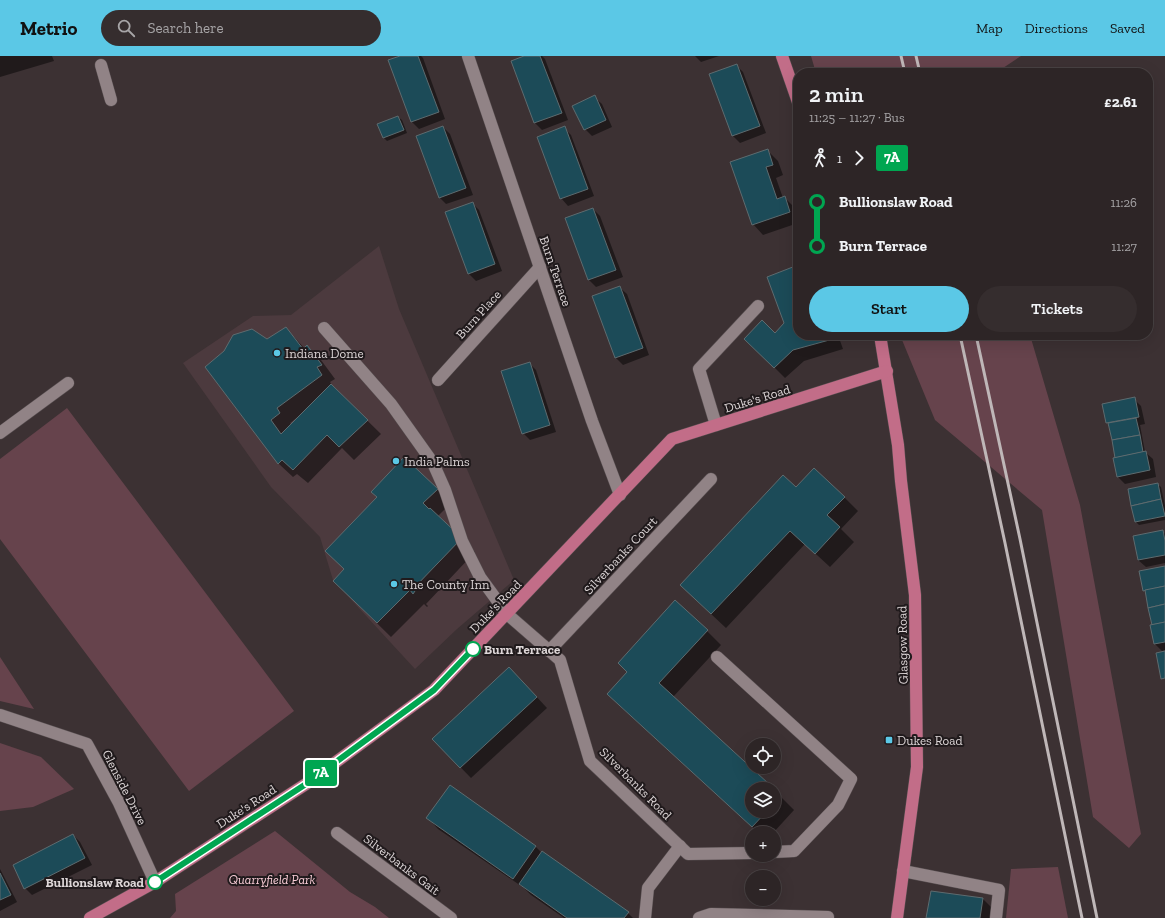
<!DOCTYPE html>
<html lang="en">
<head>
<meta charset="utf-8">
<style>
  body { margin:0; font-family:"Zilla Slab",serif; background:#352d2e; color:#f1f3f6; height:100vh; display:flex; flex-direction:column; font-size:15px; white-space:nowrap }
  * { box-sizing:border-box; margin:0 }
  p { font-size:13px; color:#a7a5a7 }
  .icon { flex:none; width:22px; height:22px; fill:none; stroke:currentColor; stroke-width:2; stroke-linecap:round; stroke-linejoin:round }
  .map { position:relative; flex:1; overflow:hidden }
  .sheet { position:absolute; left:793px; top:12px; width:360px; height:272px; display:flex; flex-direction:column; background:#2d2526; border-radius:16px; box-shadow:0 4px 16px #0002,0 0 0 1px #484243 }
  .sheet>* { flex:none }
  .badge { padding:0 8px; border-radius:3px; font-size:14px; line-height:26px }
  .controls { position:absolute; left:745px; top:682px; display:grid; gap:8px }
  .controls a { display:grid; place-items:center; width:36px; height:36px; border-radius:50%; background:#2d2526; box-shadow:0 4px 16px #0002,0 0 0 1px #484243; font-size:20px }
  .map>.badge { position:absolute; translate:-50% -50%; box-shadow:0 0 0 2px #fff }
  .legs { display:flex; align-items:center; gap:6px; height:44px; padding:0 16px; font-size:13px }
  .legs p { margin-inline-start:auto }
  .overview { display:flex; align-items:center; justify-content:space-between; height:68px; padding:0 16px }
  h1 { font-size:22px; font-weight:600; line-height:30px }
  .primary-button { display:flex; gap:8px; margin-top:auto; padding:8px 16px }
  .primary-button a { flex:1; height:46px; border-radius:24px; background:#5bc8e6; color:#111; font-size:16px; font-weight:600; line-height:46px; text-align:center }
  .primary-button a+a { background:#352d2e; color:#f1f3f6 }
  ul { padding:0 16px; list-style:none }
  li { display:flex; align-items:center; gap:14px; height:44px; font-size:15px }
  li i { display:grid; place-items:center; width:6px; height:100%; margin:0 5px; background:currentColor }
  li i::after { content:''; width:10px; height:10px; margin:-5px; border:3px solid; border-radius:50%; background:#2d2526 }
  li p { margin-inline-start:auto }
  li:first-child i { background:linear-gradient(#0000 50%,currentColor 0) }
  li:last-child i { background:linear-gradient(currentColor 50%,#0000 0) }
  header { display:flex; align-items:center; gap:24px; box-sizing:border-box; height:56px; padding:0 20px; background:#5bc8e6; color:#111 }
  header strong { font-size:19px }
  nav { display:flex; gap:22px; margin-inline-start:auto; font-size:14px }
  .search { width:280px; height:36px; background:#352d2e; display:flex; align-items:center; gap:10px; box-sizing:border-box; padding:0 14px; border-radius:22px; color:#a7a5a7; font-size:15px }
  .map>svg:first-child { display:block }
</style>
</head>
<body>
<header>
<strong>Metrio</strong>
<div class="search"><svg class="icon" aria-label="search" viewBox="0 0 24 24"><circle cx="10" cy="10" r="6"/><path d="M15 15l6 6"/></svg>Search here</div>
<nav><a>Map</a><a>Directions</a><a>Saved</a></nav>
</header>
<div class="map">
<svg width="1165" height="862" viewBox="0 0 1165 862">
  <rect width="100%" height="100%" fill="#3c3133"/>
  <!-- built -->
  <polygon fill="#4c3a3e" points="379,190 399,253 514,524 457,573 415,613 333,524 320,481 271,431 183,307 253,260 291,259"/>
  <!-- green -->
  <g fill="#66434c">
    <polygon points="811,0 1021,0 1003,12 1002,17 816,17"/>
    <polygon points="900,279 1030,279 1080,449 1141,778 1129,792 1093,761 1042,454 935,364"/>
    <polygon points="67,352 294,655 189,735 0,483 0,403"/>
    <polygon points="0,601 34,653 0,645"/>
    <polygon points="0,687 41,701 74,733 33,751 0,755"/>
    <polygon points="275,775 350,836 375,851 389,862 170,862 176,855 175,838"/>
    <polygon points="1058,811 1068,862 1006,862 1011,813"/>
  </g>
  <!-- shadow -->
  <g fill="#0007" fill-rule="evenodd">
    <polygon points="0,0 52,0 54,5 0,21"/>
    <polygon points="403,0 421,0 423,2 445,63 419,73 412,66 390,5"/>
    <polygon points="527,0 542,0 545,3 568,64 542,74 535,67"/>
    <polygon points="695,0 719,0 701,6"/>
    <polygon points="736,9 743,16 766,77 740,87 733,80"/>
    <polygon points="594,41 602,48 612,71 592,80 585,73"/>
    <polygon points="398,61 402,64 407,77 387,85 383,81"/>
    <polygon points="443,71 450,78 473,139 446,148 439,141"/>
    <polygon points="564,72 571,79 594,140 568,150 561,142"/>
    <polygon points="767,94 778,105 783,119 776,122 783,142 784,141 795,152 798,160 798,167 763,179 753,168"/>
    <polygon points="472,147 479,154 502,215 476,225 469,218"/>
    <polygon points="593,153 600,160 623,221 596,231 589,224 567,163"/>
    <polygon points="798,210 798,279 838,279 843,293 804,305 785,322 746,283 775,278 785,268"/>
    <polygon points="619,231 627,238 649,299 623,309 616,302 593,241"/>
    <path d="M 286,272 L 305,293 L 307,291 L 321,304 L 335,323 L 330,326 L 334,332 L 381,378 L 354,404 L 342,392 L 308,427 L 297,418 L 293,421 L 279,408 L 206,311 L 266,284 ZM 299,360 L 292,369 L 290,367 Z"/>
    <polygon points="529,307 536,314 556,376 530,384 523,377"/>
    <polygon points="1134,343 1141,350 1145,368 1140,369 1145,396 1153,403 1156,421 1125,428 1118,421 1114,403 1117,402 1103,349"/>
    <polygon points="1157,428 1161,431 1165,450 1165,464 1139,469 1136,466 1129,434"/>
    <polygon points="796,432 844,441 858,455 841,473 854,486 830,511 805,488 726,572 695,543"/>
    <polygon points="437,433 451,447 438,460 475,496 426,548 428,550 427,551 424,548 391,581 334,525"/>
    <polygon points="1163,476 1165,478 1165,507 1146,511 1138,504 1134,481"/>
    <polygon points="1165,511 1165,594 1162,595 1155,588 1146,537 1144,534"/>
    <polygon points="707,575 721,589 673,641 773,733 752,733 752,755 774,755 774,734 794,754 773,777 759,777 622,652 628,616"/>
    <polygon points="520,623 547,652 471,722 433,683"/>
    <polygon points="428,762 536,791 542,797 628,857 633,862 564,862 531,839 524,832 438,773"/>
    <polygon points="73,779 80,786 92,809 32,839 25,832"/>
    <polygon points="0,813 17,846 0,855"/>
    <polygon points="983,843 993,853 992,862 927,862"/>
  </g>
  <!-- building -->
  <g fill="#1c4b58" stroke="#5e6b6f">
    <polygon points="400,0 418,0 439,56 411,66 388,4"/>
    <polygon points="524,0 540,0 562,57 534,67 511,5"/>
    <polygon points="737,8 760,70 732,80 709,18"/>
    <polygon points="595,39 606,64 584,74 572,50"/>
    <polygon points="398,60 404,74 383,82 377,68"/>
    <polygon points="443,70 466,132 439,142 416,80"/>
    <polygon points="565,70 588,133 560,143 537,81"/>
    <polygon points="768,93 773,109 766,111 777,143 785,140 790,156 752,169 730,106"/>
    <polygon points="473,146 495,208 468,218 445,156"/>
    <polygon points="593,152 616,214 588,224 565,162"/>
    <polygon points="798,209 798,279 831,279 833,283 793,294 774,312 744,283 762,264 775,277 784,267 767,221"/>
    <polygon points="620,230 643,292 615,302 592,240"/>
    <polygon points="286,271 303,293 307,289 322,309 317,311 322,319 277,352 280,357 271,364 281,378 331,328 368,364 339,391 327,379 293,414 282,404 278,408 205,311 224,295 233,279 252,273 267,283"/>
    <polygon points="530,306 550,369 522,378 501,315"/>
    <polygon points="1135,341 1139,361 1106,367 1102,348"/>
    <polygon points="1136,362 1140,379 1112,384 1108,367"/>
    <polygon points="1140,379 1143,396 1115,402 1112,384"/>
    <polygon points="1146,395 1150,414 1117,421 1113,402"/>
    <polygon points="404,401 438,433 423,447 429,453 430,452 462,482 413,533 415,535 413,538 410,534 377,567 333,525 344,513 325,495 377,441 371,436"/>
    <polygon points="814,412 845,441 827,459 840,471 815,498 790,475 711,558 680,529 783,419 796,431"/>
    <polygon points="1158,427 1161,443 1131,450 1128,433"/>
    <polygon points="1161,443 1165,460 1135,466 1131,450"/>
    <polygon points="1163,474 1165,485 1165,499 1138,504 1133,480"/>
    <polygon points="1165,510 1165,530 1143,535 1139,515"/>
    <polygon points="1165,530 1165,548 1148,552 1145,534"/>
    <polygon points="675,544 708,574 659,627 781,739 774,747 774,733 752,733 752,755 767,755 752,771 607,638 627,616 618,607"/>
    <polygon points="1165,548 1165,566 1152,569 1148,552"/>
    <polygon points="1165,566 1165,586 1154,588 1150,569"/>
    <polygon points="1165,595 1165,622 1161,623 1156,597"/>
    <polygon points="509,611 537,641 460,712 432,683"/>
    <polygon points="450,729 536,790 513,823 426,762"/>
    <polygon points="73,778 85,802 24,833 13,809"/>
    <polygon points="542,795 629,856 624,862 567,862 519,828"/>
    <polygon points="0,817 11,839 0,844"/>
    <polygon points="931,835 983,842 980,862 926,862"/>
  </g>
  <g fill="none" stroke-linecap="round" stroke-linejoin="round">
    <defs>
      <g id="minor">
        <polyline points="468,0 592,365 620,439"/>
        <polyline points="101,9 111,44"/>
        <polyline points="324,272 391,348 433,407 445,434 462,485 480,521 507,558 560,604 590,705 688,798 752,797"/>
        <polyline points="438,324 540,211"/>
        <polyline points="716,369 699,313 758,250"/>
        <polyline points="0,377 68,327"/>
        <polyline points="549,595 711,423"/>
        <polyline points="717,601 851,723 838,749 794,795 774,796"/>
        <polyline points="0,659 87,688 119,747 155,826"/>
        <polyline points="337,777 451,862"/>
        <polyline points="903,815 999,834 996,862"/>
        <polyline points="645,862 648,832 680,790"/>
        <polyline points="699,862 711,858 828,861"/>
      </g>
      <g id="major">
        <polyline points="782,0 798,46"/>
        <polyline points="880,279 898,389 901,425 915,539 917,711 897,862"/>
        <polyline points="90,862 155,826 306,728 434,634 672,383 887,315"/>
      </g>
    </defs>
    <!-- minor casing -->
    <use href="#minor" stroke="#574e50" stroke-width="13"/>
    <!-- major casing -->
    <use href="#major" stroke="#574e50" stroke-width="13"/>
    <!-- minor -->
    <use href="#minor" stroke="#918386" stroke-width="12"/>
    <!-- major -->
    <use href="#major" stroke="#c26d88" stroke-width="12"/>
    <!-- rail -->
    <g stroke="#bfb7b8" stroke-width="3">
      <polyline points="901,0 905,17"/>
      <polyline points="916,0 920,17"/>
      <polyline points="960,279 1005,487 1082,862"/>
      <polyline points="976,279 1020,483 1097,862"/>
    </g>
  </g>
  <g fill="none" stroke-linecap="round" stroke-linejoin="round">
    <defs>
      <polyline id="line-1" points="155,826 306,728 434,634 473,593"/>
    </defs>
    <!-- line-1 casing -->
    <use href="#line-1" stroke="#fff" stroke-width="9"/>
    <!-- line-1 -->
    <use href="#line-1" stroke="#00a651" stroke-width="6"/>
  </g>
  <!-- markers -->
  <g fill="#5bc8e6" stroke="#201a1c" stroke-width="1.5">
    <circle cx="277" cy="297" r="4"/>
    <circle cx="396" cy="405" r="4"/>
    <circle cx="394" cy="528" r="4"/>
    <rect x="885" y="680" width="8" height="8" rx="2"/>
  </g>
  <g fill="#fff" stroke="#00a651" stroke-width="2">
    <circle cx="473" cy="593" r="7"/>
    <circle cx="155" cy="826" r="7"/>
  </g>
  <g text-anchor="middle" stroke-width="4" stroke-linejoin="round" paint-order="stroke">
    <!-- street labels -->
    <g font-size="13" fill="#ddd6d7" stroke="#201a1c">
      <text transform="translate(556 215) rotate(71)" y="5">Burn Terrace</text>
      <text transform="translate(478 258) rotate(-48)" y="5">Burn Place</text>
      <text transform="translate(757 342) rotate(-17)" y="5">Duke's Road</text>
      <text transform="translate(620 499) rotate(-47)" y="5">Silverbanks Court</text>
      <text transform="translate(495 550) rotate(-46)" y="5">Duke's Road</text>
      <text transform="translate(902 589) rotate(-91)" y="5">Glasgow Road</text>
      <text transform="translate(636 727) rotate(45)" y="5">Silverbanks Road</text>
      <text transform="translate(125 731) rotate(63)" y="5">Glenside Drive</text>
      <text transform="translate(246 750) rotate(-33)" y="5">Duke's Road</text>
      <text transform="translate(402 808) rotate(37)" y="5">Silverbanks Gait</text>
    </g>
    <!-- poi labels -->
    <g font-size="13" fill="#ddd6d7" stroke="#201a1c" text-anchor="start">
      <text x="285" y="302">Indiana Dome</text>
      <text x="404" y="410">India Palms</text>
      <text x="402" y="533">The County Inn</text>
      <text x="897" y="689">Dukes Road</text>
    </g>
    <!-- stop labels -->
    <g font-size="13" font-weight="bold" fill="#ddd6d7" stroke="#201a1c" text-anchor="start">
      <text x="484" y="598">Burn Terrace</text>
      <text x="144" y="831" text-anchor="end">Bullionslaw Road</text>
    </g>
    <!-- park labels -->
    <g font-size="13" font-style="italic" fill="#faced8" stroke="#201a1c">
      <text x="272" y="828">Quarryfield Park</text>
    </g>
  </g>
</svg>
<div class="controls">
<a><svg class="icon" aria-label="locate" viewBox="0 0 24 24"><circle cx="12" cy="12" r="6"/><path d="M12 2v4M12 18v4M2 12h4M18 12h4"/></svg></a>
<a><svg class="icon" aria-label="layers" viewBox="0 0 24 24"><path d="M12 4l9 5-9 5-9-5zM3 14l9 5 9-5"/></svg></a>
<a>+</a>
<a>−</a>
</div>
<b class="badge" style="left:321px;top:717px;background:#00a651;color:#fff">7A</b>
<section class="sheet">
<div class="overview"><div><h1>2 min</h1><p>11:25 – 11:27 · Bus</p></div><b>£2.61</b></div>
<div class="legs"><svg class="icon" aria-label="walk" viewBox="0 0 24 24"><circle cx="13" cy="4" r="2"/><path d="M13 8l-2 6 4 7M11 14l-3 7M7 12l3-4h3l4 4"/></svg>1<svg class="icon" aria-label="forward" viewBox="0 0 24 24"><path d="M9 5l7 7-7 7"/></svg><b class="badge" style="background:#00a651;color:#fff">7A</b></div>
<ul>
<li><i style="color:#00a651"></i><b>Bullionslaw Road</b><p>11:26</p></li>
<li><i style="color:#00a651"></i><b>Burn Terrace</b><p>11:27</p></li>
</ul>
<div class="primary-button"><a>Start</a><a>Tickets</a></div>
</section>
</div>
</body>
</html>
